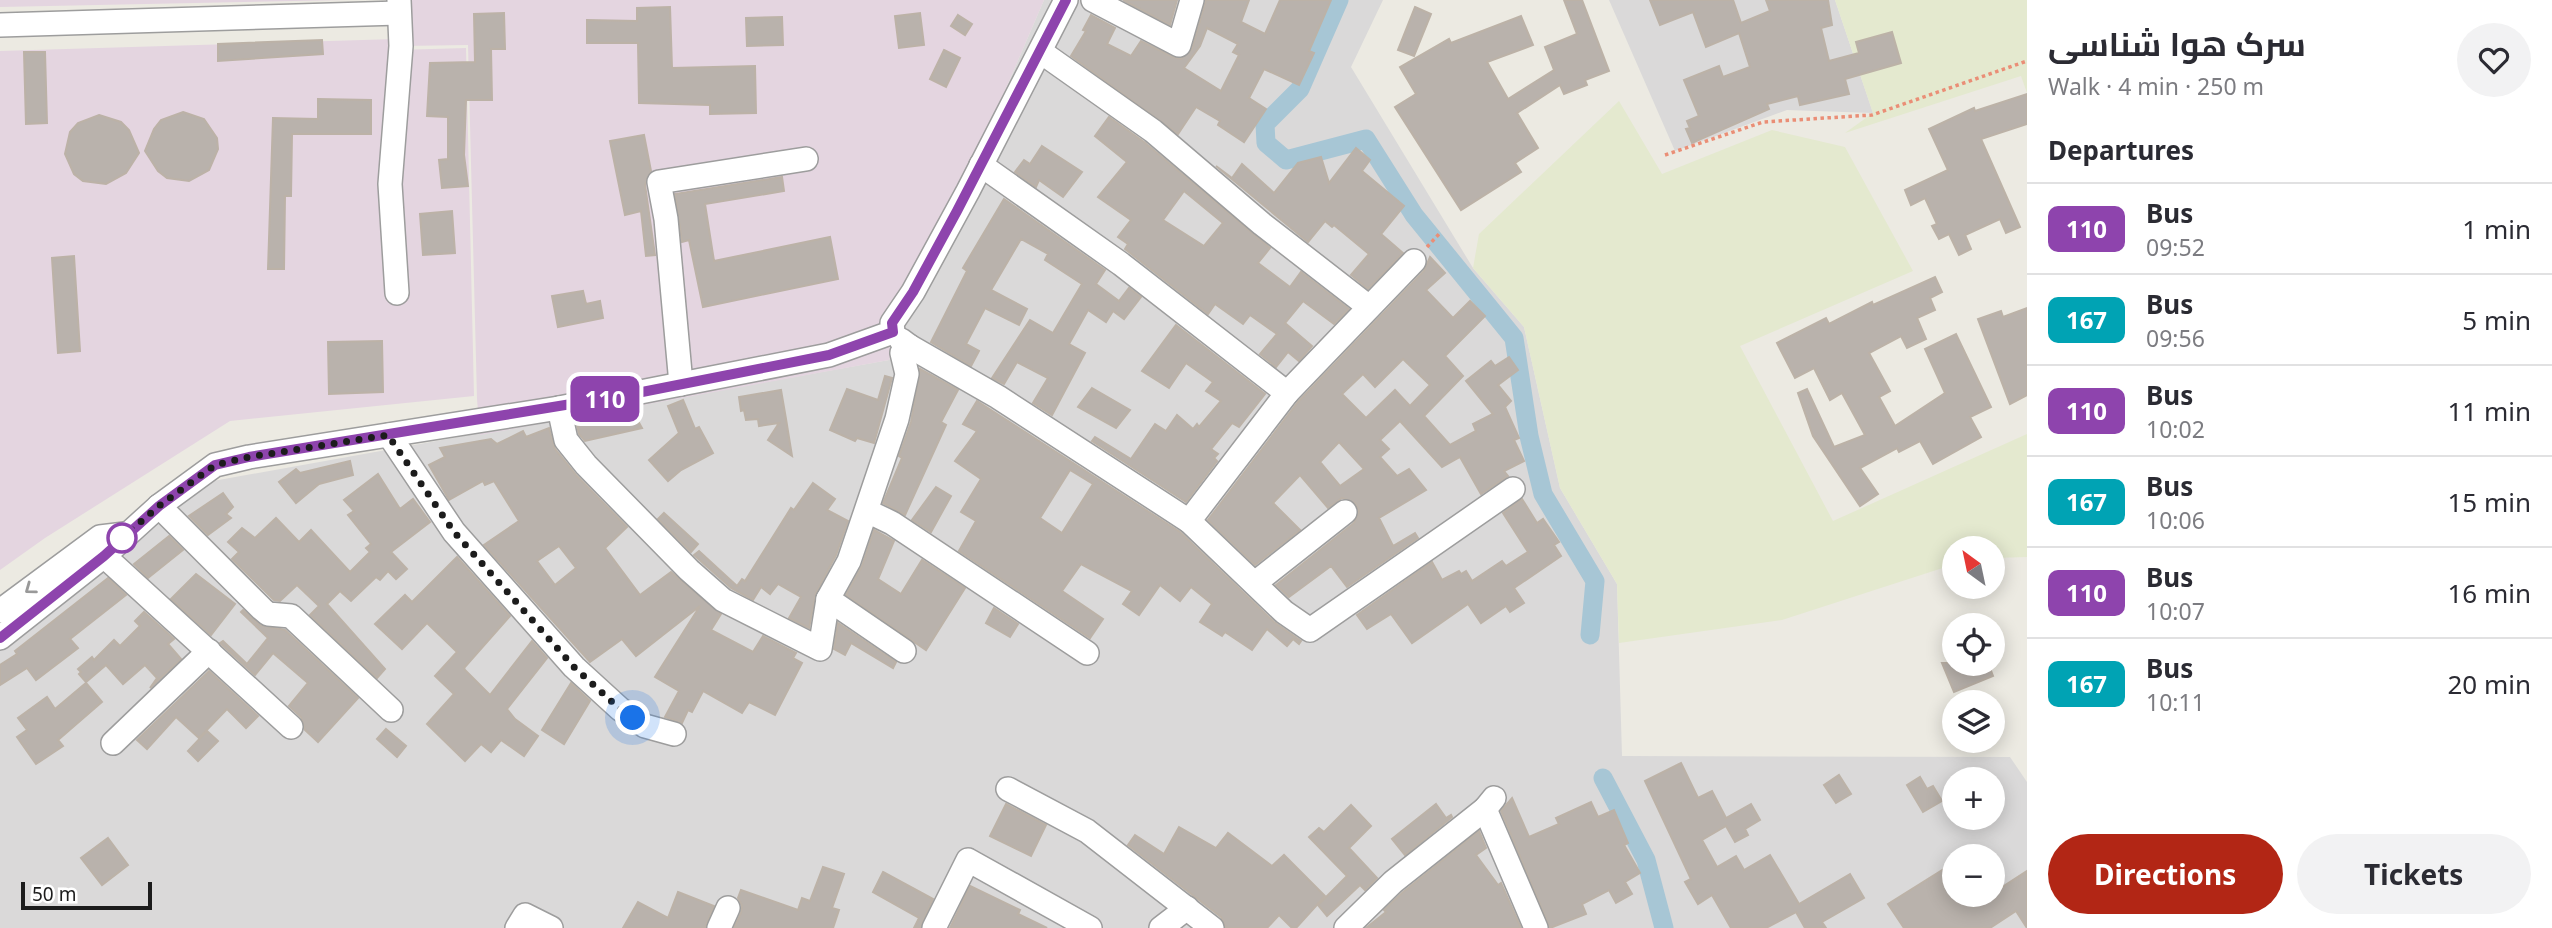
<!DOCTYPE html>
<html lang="en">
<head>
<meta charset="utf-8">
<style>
  body { margin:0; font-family:"Noto Sans",Cairo,sans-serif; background:#f2f2f3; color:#2b2b33; height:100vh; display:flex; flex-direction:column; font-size:26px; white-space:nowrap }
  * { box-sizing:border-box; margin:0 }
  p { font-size:23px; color:#7c7c81 }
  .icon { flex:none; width:38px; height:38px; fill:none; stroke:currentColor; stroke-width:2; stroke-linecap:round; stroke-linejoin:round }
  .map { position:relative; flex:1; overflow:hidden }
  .sheet { display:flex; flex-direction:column; background:#fff; width:525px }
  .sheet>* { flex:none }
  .badge { padding:0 14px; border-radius:10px; font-size:24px; line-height:46px }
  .needle { width:46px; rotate:327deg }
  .buttons { position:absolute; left:1942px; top:536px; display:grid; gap:14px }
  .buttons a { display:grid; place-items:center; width:63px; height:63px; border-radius:50%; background:#fff; box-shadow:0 4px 18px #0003; font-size:35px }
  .scale { position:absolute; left:21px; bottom:18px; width:131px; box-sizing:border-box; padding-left:7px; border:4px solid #1c1c1c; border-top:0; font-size:19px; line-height:24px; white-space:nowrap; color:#1c1c1c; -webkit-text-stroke:5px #fff; paint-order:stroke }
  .you { position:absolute; width:35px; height:35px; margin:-18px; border:5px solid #fff; border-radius:50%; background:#1a73e8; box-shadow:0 0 0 10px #1a73e833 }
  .map>.badge { position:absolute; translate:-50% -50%; box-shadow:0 0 0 4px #fff }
  h2 { padding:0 21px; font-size:26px; line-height:63px }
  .round { display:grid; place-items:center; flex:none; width:74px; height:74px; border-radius:37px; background:#f2f2f3 }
  .overview { display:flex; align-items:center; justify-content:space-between; height:119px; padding:0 21px }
  h1 { font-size:33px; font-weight:700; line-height:52px }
  .action { display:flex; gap:14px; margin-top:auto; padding:14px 21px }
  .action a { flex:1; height:80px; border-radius:42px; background:#b22615; color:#fff; font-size:28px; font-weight:700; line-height:80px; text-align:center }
  .action a+a { background:#f2f2f3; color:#2b2b33 }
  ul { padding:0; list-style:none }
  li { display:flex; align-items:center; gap:21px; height:91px; padding:0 21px; border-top:2px solid #e1e1e2 }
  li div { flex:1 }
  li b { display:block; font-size:26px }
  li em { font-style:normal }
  li .badge { min-width:77px; font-weight:700; text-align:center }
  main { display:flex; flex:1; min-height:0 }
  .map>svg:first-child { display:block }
</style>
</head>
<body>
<main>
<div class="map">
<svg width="2027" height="928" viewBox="0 0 2027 928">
  <rect width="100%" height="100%" fill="#eceae2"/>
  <!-- residential -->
  <g fill="#dad9d9" fill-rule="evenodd">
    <path d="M 1044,0 L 1383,0 L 1351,67 L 1473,268 L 1524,327 L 1560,488 L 1617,584 L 1622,756 L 2010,757 L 2027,782 L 2027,928 L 0,928 L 0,643 L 213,481 L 889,360 ZM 1955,779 L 1993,779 L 1993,817 L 1955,817 ZM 1955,856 L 1993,856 L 1993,894 L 1955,894 Z"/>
    <polygon points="1609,0 1835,0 1873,113 1787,110 1675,151"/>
  </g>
  <!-- industrial -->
  <g fill="#e4d5e0">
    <polygon points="0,0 346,0 0,7"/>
    <polygon points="399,0 1044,0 889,360 480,435 477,399 468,45 401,46"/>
    <polygon points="396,39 398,50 466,48 474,396 230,421 45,538 0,570 0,51"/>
  </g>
  <!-- farmland -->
  <g fill="#e4e9cf">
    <polygon points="1835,0 2027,0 2027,93 2021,76 1845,133 1873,113"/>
    <polygon points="1619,101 1662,174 1772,130 1845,147 1913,271 1740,346 1833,521 2027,434 2027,557 1993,558 1993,548 1955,548 1955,564 1782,620 1619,643 1617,584 1560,488 1524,327 1473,268 1479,234"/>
  </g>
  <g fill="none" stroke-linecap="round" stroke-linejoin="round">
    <!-- canal -->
    <g stroke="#a7c6d5" stroke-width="19">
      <polyline points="1339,0 1300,89 1265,124 1266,143 1286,160 1366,139 1414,215 1514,338 1529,436 1543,494 1595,581 1590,635"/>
      <polyline points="1603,778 1646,860 1664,928"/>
    </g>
  </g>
  <!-- building -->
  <g fill="#b9b2ac" stroke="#bcb2a7" stroke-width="2" fill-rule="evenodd">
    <polygon points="1123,0 1177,0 1170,25"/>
    <path d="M 1206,0 L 1249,0 L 1241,22 L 1265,34 L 1280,0 L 1331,0 L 1309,51 L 1314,53 L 1299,85 L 1264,69 L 1249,98 L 1266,109 L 1244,142 L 1218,125 L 1220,121 L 1196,107 L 1178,134 L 1071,56 L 1086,31 L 1083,30 L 1091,15 L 1115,28 L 1107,44 L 1131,56 L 1141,41 L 1173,57 L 1181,59 L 1192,49 ZM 1207,28 L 1238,44 L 1233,52 L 1239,55 L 1221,91 L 1184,68 L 1200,46 Z"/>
    <polygon points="1564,0 1582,0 1609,71 1585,80 1587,85 1564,94 1560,85 1517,113 1538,148 1515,163 1521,172 1461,210 1395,107 1416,94 1400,67 1449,39 1451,43 1521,16 1533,45 1487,62 1508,99 1554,70 1545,47 1577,34"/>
    <polygon points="1650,0 1733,0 1741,23 1770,11 1766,0 1828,0 1832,25 1821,28 1829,61 1859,53 1856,42 1892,32 1901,63 1845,79 1849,94 1800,105 1798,96 1767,104 1769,109 1692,143 1686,129 1690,128 1687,121 1699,116 1684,80 1719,66 1723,77 1750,67 1739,33 1706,47 1693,12 1660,25"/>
    <polygon points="670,7 672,68 755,66 756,113 710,114 710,105 639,103 638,43 587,43 587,20 637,21 637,8"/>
    <polygon points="1415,7 1431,14 1414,56 1398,50"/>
    <polygon points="504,13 505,49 491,49 492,100 466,100 464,155 468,186 442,188 439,160 448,159 448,117 427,116 430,63 475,62 474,14"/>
    <polygon points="920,13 924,45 899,48 895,16"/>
    <polygon points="958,15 972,24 965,35 951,26"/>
    <polygon points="782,17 783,45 747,46 746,18"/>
    <polygon points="322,40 323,54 218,61 218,44"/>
    <polygon points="944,50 960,58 946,87 930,79"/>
    <polygon points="24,52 45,52 47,123 26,124"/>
    <polygon points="2027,94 2027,124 1981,139 2020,227 2006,233 2000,219 1965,235 1971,249 1959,255 1949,234 1939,239 1932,226 1937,224 1925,198 1911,205 1905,190 1948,170 1929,129 1974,108 1975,111"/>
    <polygon points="318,99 371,100 371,134 292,134 291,196 285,196 284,269 268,269 273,118 318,119"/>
    <polygon points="183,112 204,119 217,138 218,149 209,170 189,181 167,178 158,171 145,151 154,129 161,120"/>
    <polygon points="99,115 121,122 129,130 139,153 126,173 106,184 83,181 74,174 65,154 70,132 78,123"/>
    <path d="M 1109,117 L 1144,142 L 1270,248 L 1258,263 L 1290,287 L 1301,272 L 1349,309 L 1334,324 L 1303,301 L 1285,323 L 1312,346 L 1299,361 L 1288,352 L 1276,367 L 1260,354 L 1277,334 L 1250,315 L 1243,324 L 1215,304 L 1208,314 L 1125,249 L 1128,244 L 1118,237 L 1131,220 L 1098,197 L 1127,162 L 1095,136 ZM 1184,191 L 1223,223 L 1204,246 L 1163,220 Z"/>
    <polygon points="644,135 651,171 645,185 655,255 646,256 641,211 625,215 610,141"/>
    <polygon points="1042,146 1082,172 1063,197 1039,180 1036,187 1015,172 1024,160 1030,164"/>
    <polygon points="1356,148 1370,160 1362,171 1404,206 1381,234 1403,253 1368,289 1351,275 1369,254 1334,225 1332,227 1325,221 1308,242 1216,166 1232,178 1242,164 1274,193 1298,163 1321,157 1329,183"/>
    <polygon points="782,177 784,191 705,204 714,261 830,237 838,279 703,307 689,240 682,242 675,194"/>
    <polygon points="1004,199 1105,270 1096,284 1119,301 1129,288 1141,297 1124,319 1113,311 1106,322 1088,310 1069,344 1085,353 1052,415 1033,403 1048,378 1017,362 1004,384 992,378 1030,320 1053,333 1082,284 1045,260 1048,254 1021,239 991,290 1027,309 1019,325 985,308 966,344 979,351 971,366 931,342 967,271 963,268"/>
    <polygon points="452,211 455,253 423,255 420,214"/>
    <polygon points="74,256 80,351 58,353 52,258"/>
    <path d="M 1430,257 L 1445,273 L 1426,290 L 1453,318 L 1470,301 L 1485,316 L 1445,356 L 1463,376 L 1424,416 L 1450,445 L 1476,431 L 1473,424 L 1493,414 L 1466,381 L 1491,361 L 1495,366 L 1509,357 L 1518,370 L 1498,385 L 1511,401 L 1505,407 L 1519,438 L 1514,440 L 1524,461 L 1504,471 L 1508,476 L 1481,494 L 1460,457 L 1442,467 L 1400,421 L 1380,440 L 1389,449 L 1380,457 L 1397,476 L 1409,469 L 1426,490 L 1379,518 L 1393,546 L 1415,533 L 1418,538 L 1347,587 L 1331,566 L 1289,597 L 1276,585 L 1354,523 L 1359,511 L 1355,503 L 1342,498 L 1328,508 L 1300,475 L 1273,503 L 1300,530 L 1255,565 L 1208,520 L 1298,402 L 1424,271 ZM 1403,359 L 1430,385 L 1410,406 L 1395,390 L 1366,418 L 1342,394 L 1363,374 L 1375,387 ZM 1339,442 L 1364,469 L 1340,486 L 1320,462 Z"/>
    <polygon points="1935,277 1942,292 1930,298 1935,310 1917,318 1926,339 1907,348 1901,336 1869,353 1890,391 1879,397 1895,426 1945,393 1925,349 1956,334 1991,407 1970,417 1981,437 1933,464 1920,441 1899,452 1897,448 1860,468 1878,494 1860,506 1813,436 1798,393 1807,389 1834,447 1865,435 1842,393 1830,400 1814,368 1795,378 1777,343 1826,318 1829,324 1872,302 1873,305"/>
    <polygon points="583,291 586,304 600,301 603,318 558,327 552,296"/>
    <polygon points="2027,308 2027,395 2010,404 1978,319 2001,311 2003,317"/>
    <polygon points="1176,325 1265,394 1239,427 1232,423 1211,449 1218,454 1214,458 1217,461 1186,502 1092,441 1095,437 1131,459 1155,424 1166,431 1177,415 1193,429 1197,424 1199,427 1221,401 1206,391 1213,382 1186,363 1169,388 1142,371"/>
    <polygon points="382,341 383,392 329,394 328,342"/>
    <polygon points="920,369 958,390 941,422 946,425 905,515 883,503 902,458 899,456 911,422"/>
    <polygon points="885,376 892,378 874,443 857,438 855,441 830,430 847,389 878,400"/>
    <polygon points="1092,388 1130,410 1116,428 1078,407"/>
    <polygon points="781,390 786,419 792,456 768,440 779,423 759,426 758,419 746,420 744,410 741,411 739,397"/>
    <polygon points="683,400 695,429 699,427 713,453 681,470 668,481 649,460 679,433 668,406"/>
    <path d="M 977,401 L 1180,532 L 1274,622 L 1301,641 L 1299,644 L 1293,639 L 1287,646 L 1267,629 L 1252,650 L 1225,632 L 1222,636 L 1200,622 L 1212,604 L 1191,587 L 1180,601 L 1160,585 L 1139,615 L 1123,604 L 1132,591 L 1081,564 L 1062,591 L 1103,619 L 1090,638 L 959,551 L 976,521 L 961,512 L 981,479 L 955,461 L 977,431 L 963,424 ZM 1070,470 L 1093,484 L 1062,533 L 1040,518 Z"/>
    <polygon points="633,412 642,428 585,441 579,434 577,425"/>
    <path d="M 549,428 L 555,449 L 576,475 L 627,527 L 605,548 L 640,595 L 671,572 L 721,614 L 711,630 L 753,652 L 763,636 L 796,653 L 793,658 L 802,663 L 775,715 L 749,702 L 742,713 L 703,691 L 692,712 L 688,710 L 682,723 L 665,717 L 679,691 L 655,677 L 700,606 L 636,656 L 622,639 L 590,662 L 484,545 L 519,521 L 494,481 L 485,485 L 483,481 L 449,500 L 429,465 L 445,457 L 440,448 L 491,439 L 497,444 L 523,431 L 526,437 ZM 559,546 L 576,568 L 555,585 L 537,561 Z"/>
    <polygon points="350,461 353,475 319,484 296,503 279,482 296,469 300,473"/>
    <polygon points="378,474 400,509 413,499 430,522 391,552 407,569 396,579 388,571 380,580 376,577 351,601 340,591 327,604 385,669 377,678 310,615 319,606 297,585 280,601 274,600 232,559 239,552 228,542 242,528 255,538 276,518 299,542 311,530 350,572 370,552 366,548 371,544 348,515 354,511 344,500"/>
    <polygon points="813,483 835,499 827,510 848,521 836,555 816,593 809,628 789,618 801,597 778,584 770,594 761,587 753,600 731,588 694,555 699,551 737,586 742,579 745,581 791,508 794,510"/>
    <polygon points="936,487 951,496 931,532 912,520"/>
    <polygon points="223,493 233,507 226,514 231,518 208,535 189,516"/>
    <polygon points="1522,499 1537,523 1543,519 1559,542 1554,545 1561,556 1514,588 1524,603 1510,612 1506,606 1481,623 1468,604 1412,643 1391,614 1367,629 1357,615 1432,562 1442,580 1459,571 1461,574 1466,571 1472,581 1502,561 1506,566 1528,552 1503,513"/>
    <polygon points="664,513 698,544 691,552 658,519"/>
    <polygon points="874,530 894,541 878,579 901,594 922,560 965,588 926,650 846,595 862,566"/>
    <polygon points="169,536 183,550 148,578 134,564"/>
    <polygon points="457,557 510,616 464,668 465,670 490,695 532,641 547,658 507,709 515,719 538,736 524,756 501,740 491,752 481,744 465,761 427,724 454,694 435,676 457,652 427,623 402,649 375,624 405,595 412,602"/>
    <polygon points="196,574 235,604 211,635 171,599"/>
    <polygon points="108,578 126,595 70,639 78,648 36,680 27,668 0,685 0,665 17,654 15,651"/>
    <polygon points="994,608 1018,624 1010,637 986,623"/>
    <polygon points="243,610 260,625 285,630 358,698 318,742 305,730 301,717 289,706 308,683 273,653 255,675 220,643 223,641 247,664 268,638 241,612"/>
    <polygon points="144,612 174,639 168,644 181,659 150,688 157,678 145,665 123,684 106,665 86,682 79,674 81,672 78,669 92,657 94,660 114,640 120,646 140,626 135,621"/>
    <polygon points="838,623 896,662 893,668 851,643 845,655 834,649"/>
    <polygon points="1942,663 1988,663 1993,676 1954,692"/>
    <polygon points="209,671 258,716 246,728 227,709 199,738 176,717 147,749 137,740"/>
    <polygon points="86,683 102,702 58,740 63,746 36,764 17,737 27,730 18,718 47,697 55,709"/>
    <polygon points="571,683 590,701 564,744 542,730"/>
    <polygon points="386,729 406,746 397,757 377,739"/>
    <polygon points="207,731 218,741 198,761 188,751"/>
    <polygon points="1681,763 1698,798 1712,791 1726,818 1751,804 1760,820 1745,829 1748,835 1735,842 1726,826 1702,840 1717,867 1736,856 1744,870 1770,855 1799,904 1850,874 1864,898 1822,922 1826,928 1805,928 1796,912 1766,928 1731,928 1712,895 1698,904 1685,882 1691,879 1645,781"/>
    <polygon points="1839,775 1851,794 1836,803 1824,785"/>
    <polygon points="1920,777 1927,789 1933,786 1942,801 1923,812 1907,785"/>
    <polygon points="1512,798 1529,837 1559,824 1556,818 1591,802 1598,817 1614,810 1628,843 1624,845 1640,873 1625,882 1632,894 1616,903 1609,890 1582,904 1586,914 1550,928 1501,811"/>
    <polygon points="1006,804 1046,825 1031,856 990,836"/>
    <polygon points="1436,804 1446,818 1451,815 1452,817 1405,855 1392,839"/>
    <polygon points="1351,805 1371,826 1349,848 1377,878 1365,890 1360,885 1327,916 1318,905 1347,876 1309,837 1319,828 1324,832"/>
    <polygon points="1179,827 1216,848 1228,833 1272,866 1284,855 1325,896 1296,928 1292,928 1279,915 1267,928 1226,928 1221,917 1128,845 1135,835 1164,854"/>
    <polygon points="1479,831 1486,848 1476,855 1498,885 1501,883 1521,928 1366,928 1386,912 1384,910 1402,893"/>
    <polygon points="108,838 128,865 102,885 81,858"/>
    <polygon points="1955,862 1955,894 1969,894 1976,904 2027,871 2027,928 2016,911 1990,928 1904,928 1888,904"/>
    <polygon points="823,867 844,874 832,908 839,910 833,928 734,928 741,913 742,906 738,898 741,890 798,910 802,898 810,901"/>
    <polygon points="883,872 933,899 920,928 914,928 919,918 873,892"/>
    <polygon points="970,886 1020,910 1018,914 1047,928 950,928"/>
    <polygon points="678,892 714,906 705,928 623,928 638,902 668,918"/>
  </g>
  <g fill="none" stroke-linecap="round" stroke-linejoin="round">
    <defs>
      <g id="minor">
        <polyline points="1093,0 1179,45 1192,0"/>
        <polyline points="0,25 399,13"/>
        <polyline points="1041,52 1153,131 1262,224 1369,307"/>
        <polyline points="981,165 1121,264 1287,393"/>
        <polyline points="397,293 390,184 401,46 399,0"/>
        <polyline points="909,346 998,397 1189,521 1284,612 1310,630 1513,489"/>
        <polyline points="681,384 666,219 659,182 806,159"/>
        <polyline points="559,408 566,440 586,465 689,570 723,600 820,649 828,599 849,561 897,419 907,374 902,353 909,346 901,340"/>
        <polyline points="389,435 454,532 574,667 620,709 645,726 674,734"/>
        <polyline points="159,506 262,609 268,614 291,616 391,710"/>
        <polyline points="867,511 892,523 1087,653"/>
        <polyline points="1189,521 1287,393 1414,261"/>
        <polyline points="104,556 291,727"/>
        <polyline points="1255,583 1345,512"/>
        <polyline points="828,599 904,651"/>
        <polyline points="0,611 100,537 125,534"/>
        <polyline points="0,638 104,556 159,506 215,465 249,457 559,408 681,384 829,355 893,332 892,323 913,292 968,191 1066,0"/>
        <polyline points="113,743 209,651"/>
        <polyline points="1008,789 1087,831 1212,928"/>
        <polyline points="1485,809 1536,928"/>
        <polyline points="517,928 525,915 551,928"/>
        <polyline points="719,928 728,908"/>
        <polyline points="934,928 968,860 1090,928"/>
        <polyline points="1161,928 1187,908"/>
        <polyline points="1346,928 1393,882 1485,809 1494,798"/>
      </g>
    </defs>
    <!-- minor casing -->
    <use href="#minor" stroke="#9d9d9d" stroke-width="26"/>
    <!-- path -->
    <g stroke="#ea8e76" stroke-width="3.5" stroke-dasharray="3.5 3.5" stroke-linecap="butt">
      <polyline points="1665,155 1763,122 1872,115 2027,61"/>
      <polyline points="1427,247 1440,233"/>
    </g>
    <!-- minor -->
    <use href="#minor" stroke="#fff" stroke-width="23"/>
  </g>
  <!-- one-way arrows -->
  <defs><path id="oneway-chevron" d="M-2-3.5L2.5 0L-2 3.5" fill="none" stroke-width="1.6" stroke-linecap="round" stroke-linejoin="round" transform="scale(1.75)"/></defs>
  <use stroke="#999" href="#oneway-chevron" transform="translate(30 589) rotate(144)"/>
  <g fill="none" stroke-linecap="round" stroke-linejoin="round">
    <defs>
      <polyline id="line" points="0,638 104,556 159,506 215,465 249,457 632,394 829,355 893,332 892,323 913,292 957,211 1066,0"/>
    </defs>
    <!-- line casing -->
    <use href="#line" stroke="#fff" stroke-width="16"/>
    <!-- line -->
    <use href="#line" stroke="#8e44ad" stroke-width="10"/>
    <!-- walk -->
    <polyline stroke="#1c1c1c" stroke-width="7" stroke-dasharray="0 12.6" points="122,538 159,506 215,465 249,457 388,435 454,532 574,667 620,709 633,718"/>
  </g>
  <!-- markers -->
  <circle fill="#fff" stroke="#8e44ad" stroke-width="3.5" cx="122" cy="538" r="14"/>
</svg>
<div class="buttons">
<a><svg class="needle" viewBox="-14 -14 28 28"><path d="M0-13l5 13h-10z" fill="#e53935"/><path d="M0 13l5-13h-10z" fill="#7c7c81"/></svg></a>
<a><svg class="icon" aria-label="locate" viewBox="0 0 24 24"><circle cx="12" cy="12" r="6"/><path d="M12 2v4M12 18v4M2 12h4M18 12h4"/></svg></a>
<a><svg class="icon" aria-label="layers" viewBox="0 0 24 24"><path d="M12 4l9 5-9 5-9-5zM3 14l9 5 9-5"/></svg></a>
<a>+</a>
<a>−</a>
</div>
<div class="scale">50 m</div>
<div class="you" style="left:633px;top:718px"></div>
<b class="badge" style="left:605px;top:399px;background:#8e44ad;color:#fff">110</b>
</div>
<section class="sheet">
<div class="overview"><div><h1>سرک هوا شناسی</h1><p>Walk · 4 min · 250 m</p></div><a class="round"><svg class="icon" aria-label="heart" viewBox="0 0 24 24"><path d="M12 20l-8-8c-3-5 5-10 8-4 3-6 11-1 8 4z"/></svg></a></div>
<h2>Departures</h2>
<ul>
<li><span class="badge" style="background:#8e44ad;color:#fff">110</span><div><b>Bus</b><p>09:52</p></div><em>1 min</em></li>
<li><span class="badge" style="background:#00a3b4;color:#fff">167</span><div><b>Bus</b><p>09:56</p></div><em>5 min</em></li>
<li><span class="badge" style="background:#8e44ad;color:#fff">110</span><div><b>Bus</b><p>10:02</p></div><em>11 min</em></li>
<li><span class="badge" style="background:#00a3b4;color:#fff">167</span><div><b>Bus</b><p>10:06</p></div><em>15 min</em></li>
<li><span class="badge" style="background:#8e44ad;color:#fff">110</span><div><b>Bus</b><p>10:07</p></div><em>16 min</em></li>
<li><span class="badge" style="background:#00a3b4;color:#fff">167</span><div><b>Bus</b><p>10:11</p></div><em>20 min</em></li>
</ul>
<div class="action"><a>Directions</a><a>Tickets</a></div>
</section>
</main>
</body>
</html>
